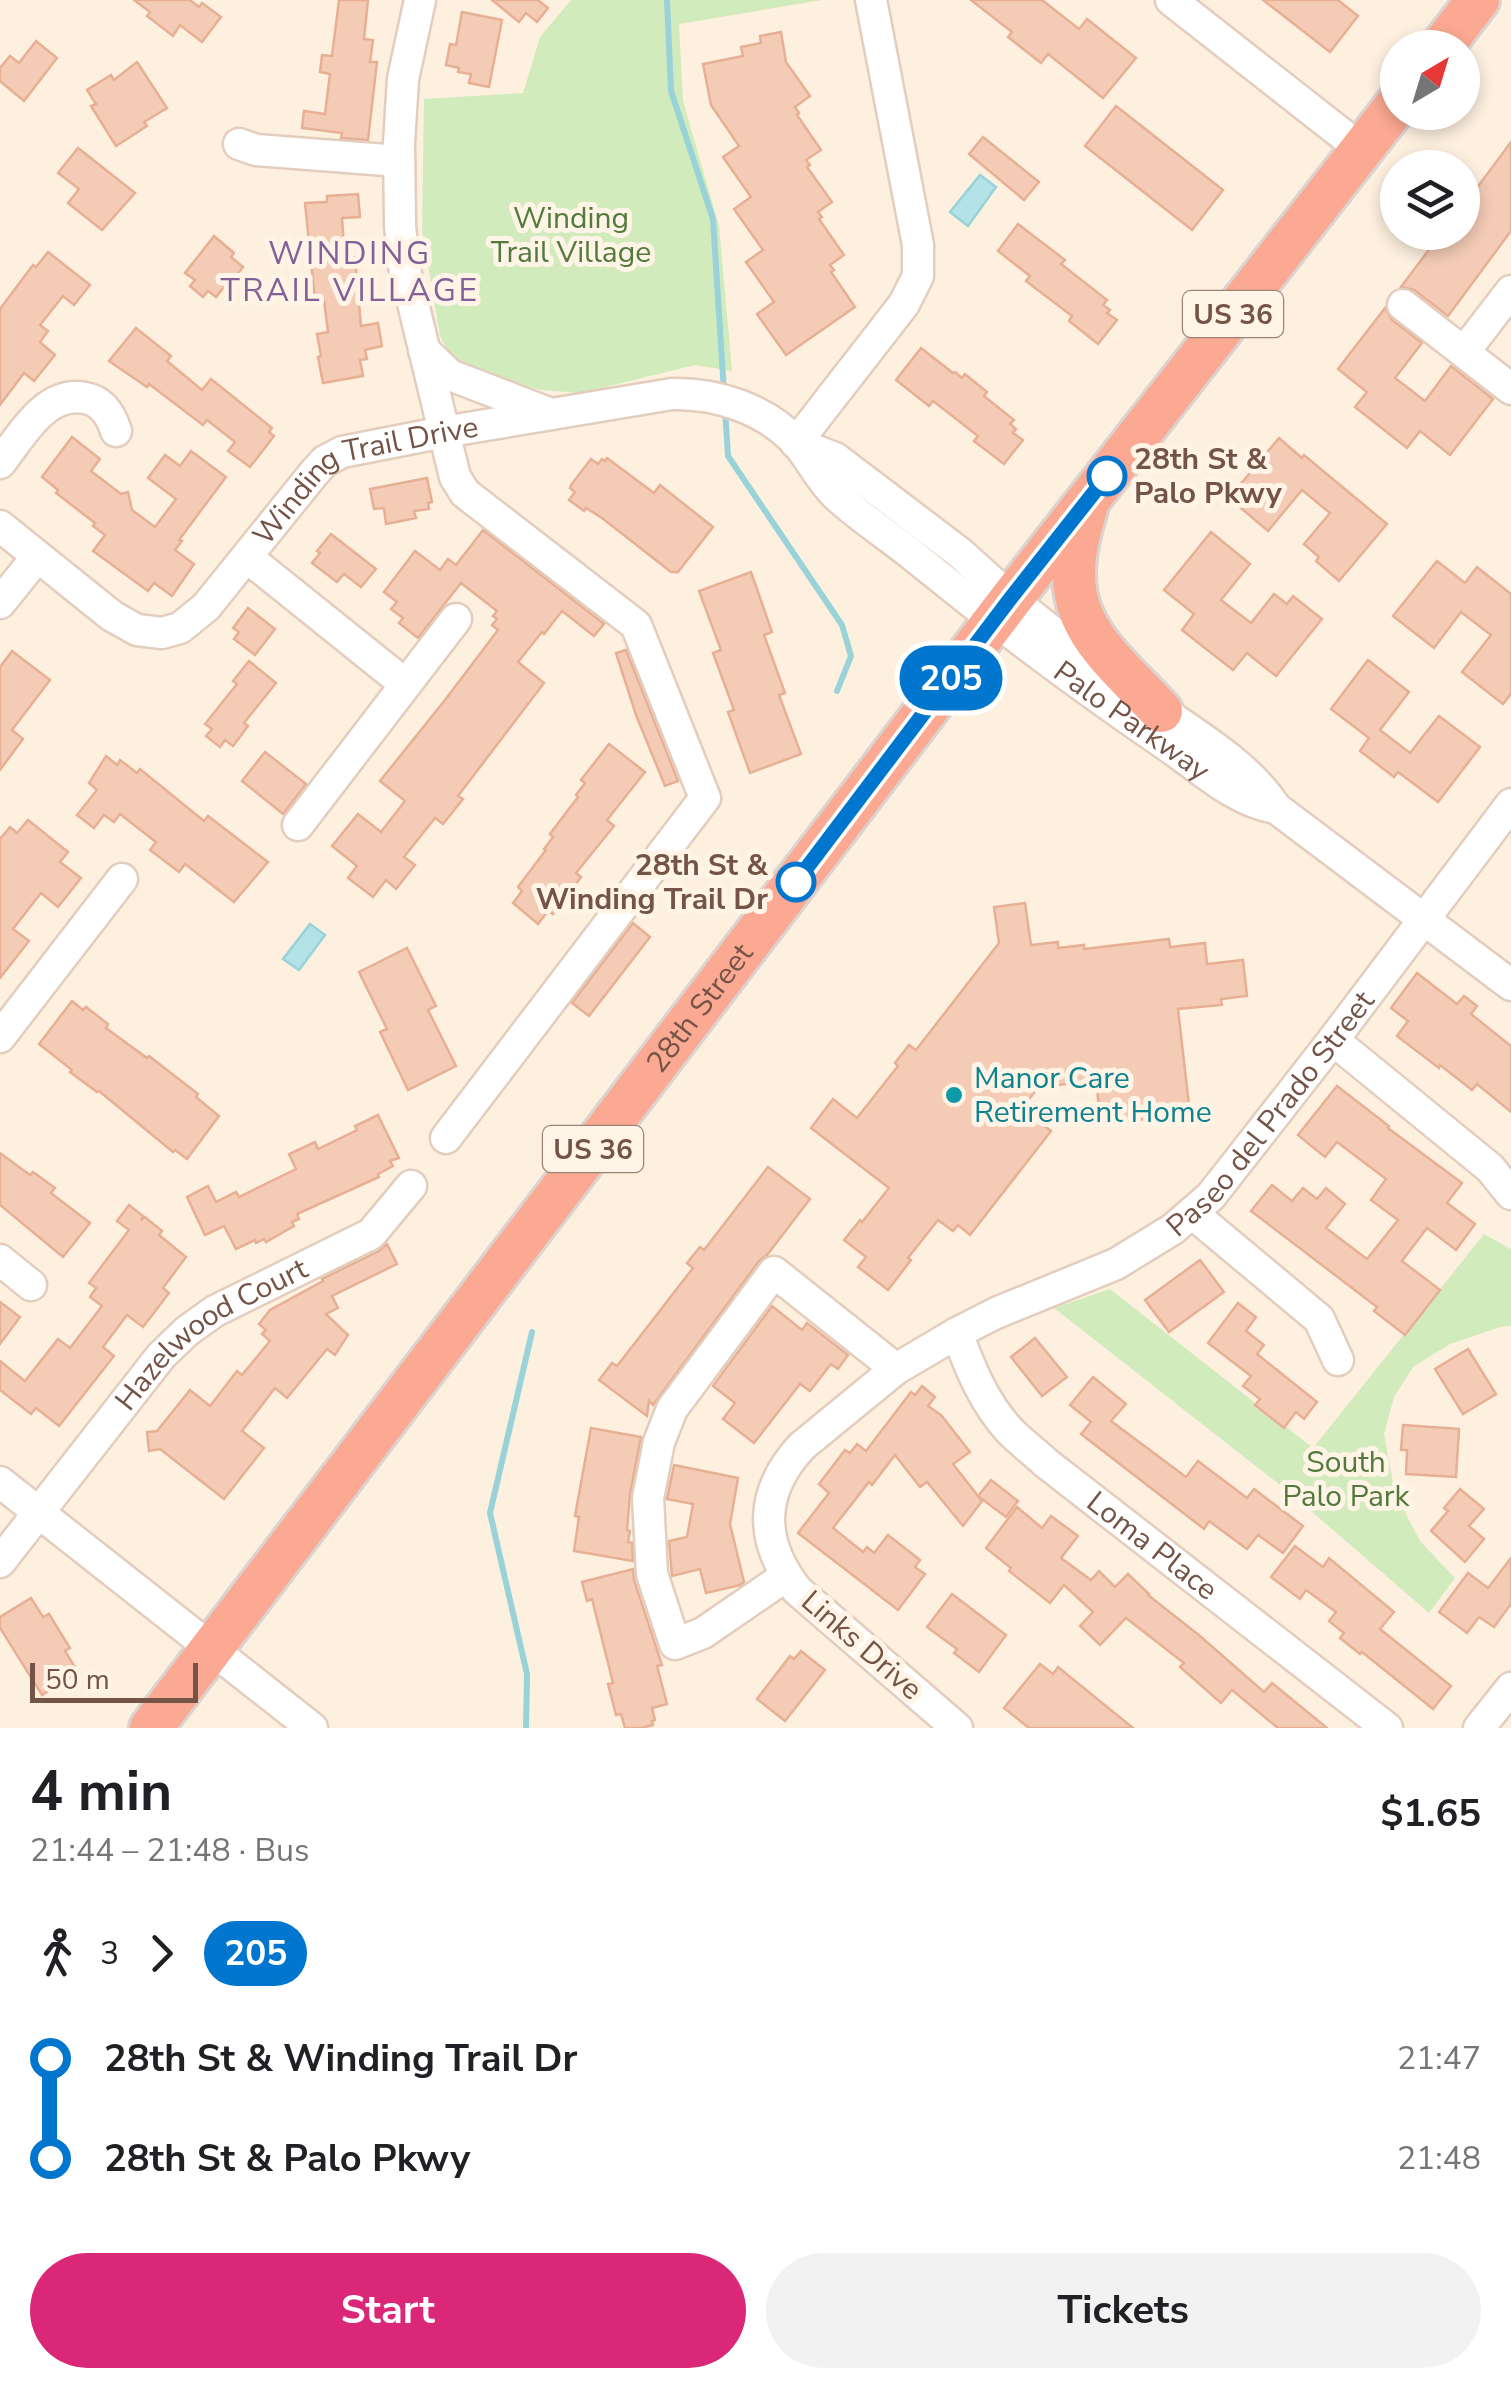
<!DOCTYPE html>
<html lang="en">
<head>
<meta charset="utf-8">
<style>
  body { margin:0; font-family:"Nunito Sans",sans-serif; background:#f2f2f2; color:#202124; height:100vh; display:flex; flex-direction:column; font-size:38px; white-space:nowrap }
  * { box-sizing:border-box; margin:0 }
  p { font-size:32px; color:#757577 }
  .icon { flex:none; width:55px; height:55px; fill:none; stroke:currentColor; stroke-width:2; stroke-linecap:round; stroke-linejoin:round }
  .map { position:relative; height:1728px; overflow:hidden }
  .details { display:flex; flex-direction:column; background:#fff; flex:1 }
  .details>* { flex:none }
  .badge { padding:0 20px; border-radius:32px; font-size:35px; line-height:65px }
  .needle { width:65px; rotate:38deg }
  .tools { position:absolute; left:1380px; top:30px; display:grid; gap:20px }
  .tools a { display:grid; place-items:center; width:100px; height:100px; border-radius:50%; background:#fff; box-shadow:0 5px 15px #0003; font-size:50px }
  .scale { position:absolute; left:30px; bottom:25px; width:168px; box-sizing:border-box; padding-left:10px; border:5px solid #745446; border-top:0; font-size:28px; line-height:35px; white-space:nowrap; color:#745446; -webkit-text-stroke:8px #fff4e6; paint-order:stroke }
  .map>.badge { position:absolute; translate:-50% -50%; box-shadow:0 0 0 5px #fff }
  .legs { display:flex; align-items:center; gap:15px; height:110px; padding:0 30px; font-size:32px }
  .legs p { margin-inline-start:auto }
  .overview { display:flex; align-items:center; justify-content:space-between; height:170px; padding:0 30px }
  h1 { font-size:55px; font-weight:700; line-height:75px }
  .primary-button { display:flex; gap:20px; margin-top:auto; padding:20px 30px }
  .primary-button a { flex:1; height:115px; border-radius:60px; background:#db2777; color:#fff; font-size:40px; font-weight:700; line-height:115px; text-align:center }
  .primary-button a+a { background:#f2f2f2; color:#202124 }
  ul { padding:0 30px; list-style:none }
  li { display:flex; align-items:center; gap:35px; height:100px; font-size:38px }
  li i { display:grid; place-items:center; width:15px; height:100%; margin:0 12px; background:currentColor }
  li i::after { content:''; width:25px; height:25px; margin:-12px; border:8px solid; border-radius:50%; background:#fff }
  li p { margin-inline-start:auto }
  li:first-child i { background:linear-gradient(#0000 50%,currentColor 0) }
  li:last-child i { background:linear-gradient(currentColor 50%,#0000 0) }
  .map>svg:first-child { display:block }
</style>
</head>
<body>
<div class="map">
<svg width="1511" height="1728" viewBox="0 0 1511 1728">
  <rect width="100%" height="100%" fill="#fdf0df"/>
  <!-- green -->
  <g fill="#d2ebbd">
    <polygon points="571,0 822,0 679,24 683,101 719,226 732,371 695,365 581,393 541,390 458,369 440,336 422,231 424,99 523,93 540,37"/>
    <polygon points="1484,1234 1511,1249 1511,1326 1500,1327 1450,1344 1413,1367 1394,1397 1384,1434 1395,1493 1420,1541 1455,1578 1429,1613 1289,1492 1054,1308 1110,1289 1313,1448"/>
  </g>
  <!-- water -->
  <g fill="#b3e2e7" stroke="#99d2d9" stroke-width="2.5">
    <polygon points="980,175 996,187 968,226 950,212"/>
    <polygon points="310,924 325,935 299,970 283,959"/>
  </g>
  <g fill="none" stroke-linecap="round" stroke-linejoin="round">
    <!-- stream -->
    <g stroke="#99d2d9" stroke-width="6">
      <polyline points="667,0 671,91 713,219 724,392"/>
      <polyline points="725,409 728,456 842,625 851,656 837,691"/>
      <polyline points="526,1728 527,1674 490,1513 532,1332"/>
    </g>
  </g>
  <!-- building -->
  <g fill="#f4cbb5" stroke="#e7b095" stroke-width="2.5">
    <polygon points="134,0 190,0 199,7 202,3 221,17 202,42 180,25 173,36 147,16 150,12"/>
    <polygon points="339,0 368,0 364,39 373,40 370,62 377,62 368,140 341,138 342,133 302,128 304,111 325,114 330,74 320,72 322,55 332,56"/>
    <polygon points="492,0 538,0 548,8 537,22 526,13 519,22"/>
    <polygon points="971,0 1042,0 1079,29 1087,19 1136,58 1103,98 1048,54 1041,63 1008,37 1012,32"/>
    <polygon points="1263,0 1338,0 1358,16 1330,52"/>
    <polygon points="462,12 502,20 489,87 469,83 471,74 458,72 459,68 446,65 450,44 456,45"/>
    <polygon points="781,32 786,62 810,96 795,107 799,113 797,115 821,150 806,160 810,165 807,167 832,202 818,212 822,217 819,219 844,255 830,265 834,270 831,272 855,307 786,355 757,314 774,302 746,262 763,250 734,209 751,197 723,157 739,146 711,105 703,64 743,56 741,47 761,43 760,36"/>
    <polygon points="36,41 57,58 24,101 0,81 0,68 10,56 19,63"/>
    <polygon points="137,62 167,108 144,122 147,126 116,146 91,106 96,104 87,90 111,75 114,80"/>
    <polygon points="1116,106 1223,190 1192,230 1085,146"/>
    <polygon points="983,137 1039,182 1024,200 969,154"/>
    <polygon points="1511,142 1511,231 1448,316 1414,290 1401,287 1442,232 1462,232 1462,208"/>
    <polygon points="78,148 135,193 102,230 68,203 79,189 58,173"/>
    <polygon points="358,194 360,217 342,218 345,258 355,257 361,326 378,323 382,346 365,350 367,359 360,360 363,376 323,383 318,357 321,356 317,334 328,332 324,300 315,301 305,203 327,202 327,196"/>
    <polygon points="1018,224 1065,260 1061,264 1107,300 1103,305 1110,310 1107,313 1117,320 1098,344 1069,321 1072,316 1026,281 1030,276 998,251"/>
    <polygon points="214,236 234,253 231,257 243,267 226,289 224,287 216,297 208,291 203,297 190,286 195,280 185,273"/>
    <polygon points="48,252 90,285 74,305 63,296 40,325 48,331 40,342 55,355 34,381 24,373 0,405 0,309 33,265 36,267"/>
    <polygon points="1385,308 1392,320 1422,343 1395,378 1425,401 1451,366 1493,399 1450,455 1420,431 1407,448 1355,407 1367,392 1338,369"/>
    <polygon points="136,328 171,356 167,361 202,390 211,379 272,428 269,432 274,436 250,467 228,451 235,442 207,420 203,425 149,384 147,387 109,361"/>
    <polygon points="921,348 953,373 955,372 962,378 965,374 987,392 984,396 1014,420 1010,424 1016,429 1013,433 1023,440 1004,464 974,441 978,436 933,401 929,406 896,380"/>
    <polygon points="72,437 100,459 91,471 121,494 128,492 132,510 155,527 176,499 148,478 165,455 180,466 191,451 226,477 179,540 182,541 175,550 194,564 172,596 154,583 148,591 93,551 105,535 93,526 95,523 56,493 58,490 42,477"/>
    <polygon points="1279,438 1302,458 1304,455 1387,524 1339,581 1316,561 1319,557 1304,544 1330,513 1302,490 1268,531 1229,498"/>
    <polygon points="607,458 654,493 660,485 713,527 678,572 671,572 602,518 586,508 584,511 569,500 575,492 570,488 571,485 591,459 598,464 602,459 605,461"/>
    <polygon points="427,478 432,502 428,503 429,509 414,511 416,518 386,524 384,508 374,509 370,489"/>
    <polygon points="483,530 604,624 594,636 562,611 544,634 542,632 518,662 544,683 458,796 463,799 443,824 435,818 404,857 415,865 396,889 386,880 373,897 348,878 357,866 332,846 358,814 381,832 405,801 380,781 445,700 498,630 492,625 497,619 493,616 497,611 461,583 418,638 399,623 403,618 391,609 397,602 384,592 415,551 440,570 448,559 456,565"/>
    <polygon points="1211,532 1250,564 1221,600 1251,623 1274,594 1287,604 1293,596 1322,619 1276,676 1247,653 1233,670 1182,630 1194,614 1164,590"/>
    <polygon points="331,534 376,569 361,587 344,574 337,582 312,563 320,553 317,551"/>
    <polygon points="1437,561 1465,583 1477,567 1511,594 1511,694 1503,704 1462,672 1491,635 1461,612 1434,648 1393,616"/>
    <polygon points="751,572 772,632 764,635 785,693 779,695 801,754 750,773 728,712 734,710 713,653 721,650 699,591"/>
    <polygon points="248,608 275,629 255,655 234,639 239,632 233,628"/>
    <polygon points="626,650 678,781 665,786 636,715 616,653"/>
    <polygon points="12,651 50,680 12,730 23,739 0,770 0,667"/>
    <polygon points="1368,660 1409,692 1380,730 1410,753 1439,716 1480,747 1438,802 1398,772 1394,777 1360,751 1369,738 1331,709"/>
    <polygon points="249,661 276,683 244,723 248,726 233,746 225,740 220,747 206,736 212,729 205,724 237,684 233,681"/>
    <polygon points="609,744 645,772 607,820 614,826 576,873 581,877 553,914 548,911 538,924 513,903 522,891 518,887 546,850 544,849 553,837 550,834 578,797 576,795 585,783 581,780"/>
    <polygon points="265,752 306,784 283,814 242,781"/>
    <polygon points="106,756 117,765 120,760 137,773 140,769 204,821 208,816 268,862 234,902 185,864 179,872 150,850 156,842 120,814 114,822 104,815 94,828 77,815 97,790 89,783"/>
    <polygon points="28,820 68,852 60,862 81,878 58,907 41,893 13,929 29,941 0,978 0,839 10,827 17,833"/>
    <polygon points="1025,903 1031,945 1058,942 1058,948 1084,945 1084,949 1169,939 1170,947 1205,943 1207,964 1243,960 1247,996 1221,999 1222,1005 1178,1009 1190,1114 1101,1124 1096,1081 1038,1087 1022,1109 1051,1131 970,1235 958,1225 953,1231 938,1220 908,1258 911,1260 888,1290 858,1267 866,1257 844,1240 860,1220 862,1222 889,1188 811,1128 833,1099 857,1118 898,1066 895,1063 909,1045 916,1050 999,943 994,907"/>
    <polygon points="633,923 650,937 589,1016 572,1003"/>
    <polygon points="407,948 436,1006 428,1010 456,1066 408,1090 380,1032 387,1029 359,972"/>
    <polygon points="1417,973 1457,1004 1464,996 1477,1006 1471,1014 1511,1046 1511,1112 1477,1084 1472,1090 1440,1065 1439,1068 1397,1036 1408,1021 1391,1008"/>
    <polygon points="72,1001 83,1010 86,1007 108,1024 106,1028 147,1058 149,1056 198,1094 196,1097 219,1116 187,1159 175,1150 173,1152 99,1091 97,1092 70,1072 72,1070 39,1044"/>
    <polygon points="1337,1086 1389,1126 1388,1128 1462,1183 1447,1203 1475,1224 1456,1250 1427,1228 1402,1261 1440,1290 1405,1335 1374,1311 1377,1307 1251,1211 1272,1185 1292,1201 1303,1188 1317,1199 1326,1188 1345,1204 1326,1228 1367,1259 1398,1220 1371,1200 1386,1179 1337,1142 1325,1157 1298,1135"/>
    <polygon points="378,1115 399,1158 390,1161 393,1166 378,1174 379,1177 297,1214 299,1219 292,1222 294,1226 266,1242 264,1239 256,1243 255,1240 236,1249 224,1226 205,1235 187,1197 208,1186 216,1202 236,1192 239,1197 296,1169 289,1154 315,1142 318,1149 357,1130 355,1126"/>
    <polygon points="0,1153 30,1175 33,1172 55,1188 51,1193 90,1223 63,1257 0,1205"/>
    <polygon points="768,1167 810,1199 767,1255 759,1261 653,1405 649,1401 647,1416 599,1380 612,1363 617,1366 693,1268 687,1263 700,1247 704,1250"/>
    <polygon points="129,1205 143,1216 141,1220 145,1217 162,1231 159,1235 186,1257 163,1288 169,1293 143,1327 127,1315 103,1347 114,1356 59,1426 36,1408 31,1414 0,1390 0,1361 25,1381 58,1339 70,1348 102,1306 90,1297 96,1288 89,1283 129,1230 117,1221"/>
    <polygon points="387,1244 397,1264 332,1296 338,1308 326,1314 348,1335 335,1355 327,1349 287,1398 275,1388 242,1431 264,1448 224,1499 160,1449 149,1451 147,1432 157,1431 190,1390 210,1406 237,1371 242,1375 270,1341 262,1334 266,1330 259,1324 270,1310 323,1281 322,1279 379,1251"/>
    <polygon points="1200,1260 1224,1292 1169,1332 1145,1300"/>
    <polygon points="0,1302 20,1317 0,1344"/>
    <polygon points="1238,1303 1256,1317 1246,1331 1264,1345 1257,1354 1317,1402 1304,1419 1296,1412 1284,1428 1255,1405 1260,1399 1243,1386 1251,1376 1208,1343"/>
    <polygon points="772,1306 802,1330 807,1323 848,1355 838,1369 831,1364 810,1391 800,1384 754,1443 723,1419 735,1403 713,1386"/>
    <polygon points="1035,1338 1067,1377 1042,1396 1011,1357"/>
    <polygon points="1468,1349 1496,1394 1463,1414 1435,1369"/>
    <polygon points="1093,1377 1126,1404 1111,1421 1186,1477 1198,1461 1247,1498 1254,1489 1303,1526 1283,1553 1258,1535 1247,1549 1209,1521 1204,1529 1081,1434 1091,1422 1070,1405"/>
    <polygon points="922,1386 935,1397 928,1406 941,1415 970,1452 953,1464 978,1496 991,1480 1018,1501 1006,1517 978,1496 982,1501 963,1526 927,1482 920,1487 895,1455 872,1485 869,1482 833,1528 863,1552 867,1547 874,1553 888,1535 920,1560 915,1567 925,1574 898,1610 798,1533 829,1493 819,1484 845,1450 850,1453 857,1444 866,1451 911,1392 915,1395"/>
    <polygon points="1403,1425 1459,1429 1456,1477 1406,1474 1407,1450 1401,1450"/>
    <polygon points="591,1428 641,1437 630,1494 627,1530 630,1531 628,1542 632,1543 633,1561 574,1551 579,1517 575,1516"/>
    <polygon points="674,1465 738,1478 730,1524 744,1582 740,1585 706,1593 700,1569 672,1576 669,1541 687,1537 693,1504 667,1499"/>
    <polygon points="1460,1489 1484,1509 1469,1526 1484,1539 1465,1562 1431,1531 1448,1511 1444,1508"/>
    <polygon points="1017,1507 1042,1528 1051,1516 1078,1536 1061,1558 1091,1580 1099,1571 1115,1587 1128,1574 1149,1594 1148,1595 1200,1636 1264,1692 1272,1683 1327,1728 1278,1728 1232,1690 1221,1703 1180,1667 1184,1663 1126,1618 1100,1645 1080,1626 1093,1612 1064,1585 1050,1603 1009,1571 1011,1568 986,1548"/>
    <polygon points="1295,1546 1323,1567 1329,1558 1394,1612 1380,1629 1451,1686 1433,1709 1362,1652 1360,1654 1340,1638 1344,1633 1329,1621 1336,1612 1306,1590 1300,1599 1271,1577"/>
    <polygon points="1511,1558 1511,1604 1494,1627 1479,1617 1467,1633 1439,1612 1468,1573 1488,1588"/>
    <polygon points="633,1569 634,1580 662,1665 657,1666 667,1704 652,1708 655,1720 652,1721 653,1725 641,1728 625,1728 621,1714 616,1715 608,1684 613,1683 592,1599 587,1601 582,1582"/>
    <polygon points="952,1594 1006,1635 979,1672 954,1653 957,1649 927,1627"/>
    <polygon points="31,1598 43,1617 49,1614 70,1648 65,1651 78,1672 42,1695 0,1628 0,1617"/>
    <polygon points="801,1651 825,1670 785,1721 757,1699 790,1656 794,1659"/>
    <polygon points="1040,1664 1053,1674 1058,1667 1133,1728 1029,1728 1004,1708"/>
  </g>
  <g fill="none" stroke-linecap="round" stroke-linejoin="round">
    <defs>
      <g id="minor">
        <polyline points="420,0 403,79 399,143 400,225 404,266 455,477 465,493 636,625 705,798 446,1138"/>
        <polyline points="1171,0 1361,149"/>
        <polyline points="239,144 256,150 399,161"/>
        <polyline points="1403,305 1511,389"/>
        <polyline points="424,350 450,375 551,414"/>
        <polyline points="1464,352 1511,291"/>
        <polyline points="796,443 835,458 960,553 1011,599 1055,634 1110,674"/>
        <polyline points="796,443 904,304 918,276 918,245 871,0"/>
        <path d="M 0,463 C 21,437 45,390 85,398 C 102,401 111,415 116,431"/>
        <path id="s1" d="M 0,526 L 112,616 L 137,630 L 162,633 L 180,628 L 206,607 L 314,473 L 325,461 L 342,452 L 444,432 L 672,394 C 717,393 765,409 796,442 C 811,459 821,482 838,497 C 860,517 886,534 910,553 C 992,620 1077,684 1165,744 C 1199,767 1235,802 1276,808"/>
        <polyline points="248,558 405,684"/>
        <polyline points="0,603 37,557"/>
        <path d="M 1148,701 C 1192,733 1246,762 1276,808 L 1511,985"/>
        <polyline points="298,825 456,619"/>
        <polyline points="0,1037 122,879"/>
        <polyline points="1333,1040 1490,1168 1511,1194"/>
        <polyline points="1192,1213 1319,1319 1338,1360"/>
        <polyline points="0,1260 31,1285"/>
        <path id="s2" d="M 957,1333 C 970,1368 984,1403 1010,1431 C 1021,1442 1034,1452 1046,1463 L 1387,1728"/>
        <polyline points="0,1482 312,1728"/>
        <path id="s3" d="M 0,1562 L 161,1356 L 187,1331 L 215,1311 L 371,1234 L 411,1186"/>
        <polyline points="786,1576 703,1633 675,1644 652,1574 648,1498 659,1442 672,1409 774,1272 896,1369"/>
        <path id="s4" d="M 957,1728 L 797,1590 C 759,1541 759,1492 802,1446 L 896,1369 L 957,1333 L 996,1313 L 1116,1264 L 1173,1229 L 1211,1196 L 1333,1040 L 1511,804"/>
        <polyline points="1479,1728 1511,1688"/>
      </g>
      <g id="highway">
        <polyline points="1441,48 1478,0"/>
        <path d="M 1086,509 C 1052,614 1094,641 1161,711"/>
        <path id="s5" d="M 151,1728 L 1011,599 L 1398,103"/>
      </g>
    </defs>
    <!-- minor casing -->
    <use href="#minor" stroke="#e3cdbd" stroke-width="35"/>
    <!-- highway casing -->
    <use href="#highway" stroke="#dbd3cf" stroke-width="48"/>
    <!-- minor -->
    <use href="#minor" stroke="#fff" stroke-width="30"/>
    <!-- highway -->
    <use href="#highway" stroke="#fba992" stroke-width="42"/>
  </g>
  <g fill="none" stroke-linecap="round" stroke-linejoin="round">
    <defs>
      <polyline id="line-1" points="796,882 1010,599 1107,476"/>
    </defs>
    <!-- line-1 casing -->
    <use href="#line-1" stroke="#fff" stroke-width="22"/>
    <!-- line-1 -->
    <use href="#line-1" stroke="#0076ce" stroke-width="15"/>
  </g>
  <!-- markers -->
  <g fill="#fff" stroke="#0076ce" stroke-width="5">
    <circle cx="1107" cy="476" r="18"/>
    <circle cx="796" cy="882" r="18"/>
  </g>
  <circle fill="#0f9aa8" stroke="#fff4e6" stroke-width="4" cx="954" cy="1095" r="10"/>
  <g text-anchor="middle" stroke-width="10" stroke-linejoin="round" paint-order="stroke">
    <!-- shield labels -->
    <g fill="#fff4e6" stroke="#9e8476" stroke-width="2.5">
      <rect x="1183" y="291" width="100" height="46" rx="8"/>
      <rect x="543" y="1126" width="100" height="46" rx="8"/>
    </g>
    <g font-size="28" font-weight="bold" fill="#745446">
      <text x="1233" y="324">US 36</text>
      <text x="593" y="1159">US 36</text>
    </g>
    <!-- park labels -->
    <g font-size="30" fill="#527a3d" stroke="#fff4e6">
      <text x="571" y="228">Winding<tspan x="571" dy="34">Trail Village</tspan></text>
      <text x="1346" y="1472">South<tspan x="1346" dy="34">Palo Park</tspan></text>
    </g>
    <!-- stop labels -->
    <g font-size="30" font-weight="bold" fill="#745446" stroke="#fff4e6" text-anchor="start">
      <text x="1134" y="469">28th St &amp;<tspan x="1134" dy="34">Palo Pkwy</tspan></text>
      <text x="768" y="875" text-anchor="end">28th St &amp;<tspan x="768" dy="34">Winding Trail Dr</tspan></text>
    </g>
    <!-- street labels -->
    <g font-size="30" fill="#745446" stroke="#fff4e6">
      <text dy="10" stroke="none"><textPath href="#s1" startOffset="465">Winding Trail Drive</textPath></text>
      <text dy="10" stroke="none"><textPath href="#s1" startOffset="1368">Palo Parkway</textPath></text>
      <text dy="10" stroke="none"><textPath href="#s5" startOffset="905">28th Street</textPath></text>
      <text dy="10" stroke="none"><textPath href="#s4" startOffset="955">Paseo del Prado Street</textPath></text>
      <text dy="10" stroke="none"><textPath href="#s3" startOffset="315">Hazelwood Court</textPath></text>
      <text dy="10" stroke="none"><textPath href="#s2" startOffset="295">Loma Place</textPath></text>
      <text transform="translate(862 1645) rotate(41)" y="10">Links Drive</text>
    </g>
    <!-- culture labels -->
    <g font-size="30" fill="#0d838f" stroke="#fff4e6" text-anchor="start">
      <text x="974" y="1088">Manor Care<tspan x="974" dy="34">Retirement Home</tspan></text>
    </g>
    <!-- neighbourhood labels -->
    <g font-size="32" letter-spacing="2.5" fill="#836198" stroke="#fff4e6">
      <text x="350" y="264">WINDING<tspan x="350" dy="37">TRAIL VILLAGE</tspan></text>
    </g>
  </g>
</svg>
<div class="tools">
<a><svg class="needle" viewBox="-14 -14 28 28"><path d="M0-13l5 13h-10z" fill="#e53935"/><path d="M0 13l5-13h-10z" fill="#757577"/></svg></a>
<a><svg class="icon" aria-label="layers" viewBox="0 0 24 24"><path d="M12 4l9 5-9 5-9-5zM3 14l9 5 9-5"/></svg></a>
</div>
<div class="scale">50 m</div>
<b class="badge" style="left:951px;top:678px;background:#0076ce;color:#fff">205</b>
</div>
<section class="details">
<div class="overview"><div><h1>4 min</h1><p>21:44 – 21:48 · Bus</p></div><b>$1.65</b></div>
<div class="legs"><svg class="icon" aria-label="walk" viewBox="0 0 24 24"><circle cx="13" cy="4" r="2"/><path d="M13 8l-2 6 4 7M11 14l-3 7M7 12l3-4h3l4 4"/></svg>3<svg class="icon" aria-label="forward" viewBox="0 0 24 24"><path d="M9 5l7 7-7 7"/></svg><b class="badge" style="background:#0076ce;color:#fff">205</b></div>
<ul>
<li><i style="color:#0076ce"></i><b>28th St &amp; Winding Trail Dr</b><p>21:47</p></li>
<li><i style="color:#0076ce"></i><b>28th St &amp; Palo Pkwy</b><p>21:48</p></li>
</ul>
<div class="primary-button"><a>Start</a><a>Tickets</a></div>
</section>
</body>
</html>
